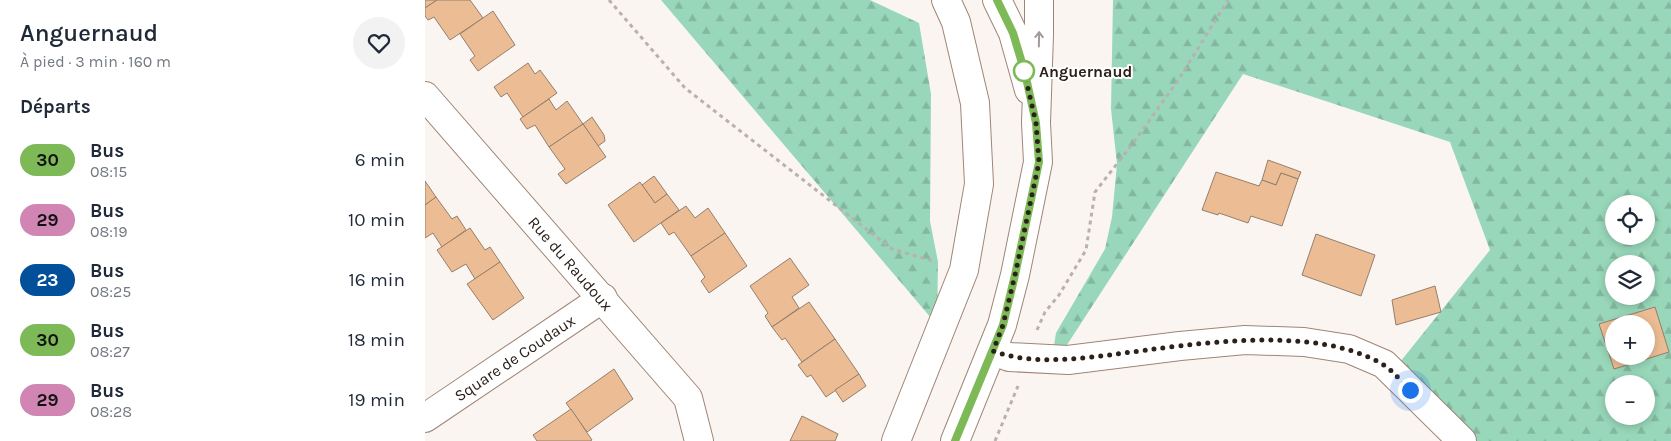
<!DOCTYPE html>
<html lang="fr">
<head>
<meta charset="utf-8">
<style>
  body { margin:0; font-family:Karla,sans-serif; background:#f2f2f3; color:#1f2937; height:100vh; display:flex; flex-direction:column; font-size:19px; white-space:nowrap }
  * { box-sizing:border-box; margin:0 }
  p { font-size:16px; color:#747a83 }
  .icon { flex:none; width:28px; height:28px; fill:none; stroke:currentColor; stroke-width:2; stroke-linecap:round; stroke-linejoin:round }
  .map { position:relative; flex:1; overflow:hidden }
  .side { display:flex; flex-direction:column; background:#fff; width:425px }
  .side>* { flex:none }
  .badge { padding:0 10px; border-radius:16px; font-size:18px; line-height:32px }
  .buttons { position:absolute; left:1180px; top:195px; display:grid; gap:10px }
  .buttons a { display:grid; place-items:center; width:50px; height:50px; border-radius:50%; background:#fff; box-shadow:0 2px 8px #0003; font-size:25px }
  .you { position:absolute; width:25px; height:25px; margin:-12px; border:4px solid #fff; border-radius:50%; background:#1a73e8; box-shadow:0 0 0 8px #1a73e833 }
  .map>.badge { position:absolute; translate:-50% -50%; box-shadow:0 0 0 2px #fff }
  h2 { padding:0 20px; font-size:19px; line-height:45px }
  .round { display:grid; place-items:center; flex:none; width:52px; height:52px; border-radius:26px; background:#f2f2f3 }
  .overview { display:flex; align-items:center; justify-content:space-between; height:85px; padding:0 20px }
  h1 { font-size:24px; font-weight:600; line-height:38px }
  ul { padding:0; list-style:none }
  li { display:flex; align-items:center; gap:15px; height:60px; padding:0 20px }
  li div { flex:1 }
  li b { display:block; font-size:19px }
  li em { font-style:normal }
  li .badge { min-width:55px; font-weight:700; text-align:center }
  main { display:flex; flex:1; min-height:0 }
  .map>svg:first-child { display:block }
</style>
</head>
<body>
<main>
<section class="side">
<div class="overview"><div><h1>Anguernaud</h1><p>À pied · 3 min · 160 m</p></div><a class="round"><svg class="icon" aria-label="heart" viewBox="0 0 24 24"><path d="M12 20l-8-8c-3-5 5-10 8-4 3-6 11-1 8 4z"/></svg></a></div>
<h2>Départs</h2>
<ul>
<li><span class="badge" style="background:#7db956;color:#111">30</span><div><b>Bus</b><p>08:15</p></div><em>6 min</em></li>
<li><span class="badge" style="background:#d085b2;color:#111">29</span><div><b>Bus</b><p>08:19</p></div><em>10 min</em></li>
<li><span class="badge" style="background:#034f9a;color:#fff">23</span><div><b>Bus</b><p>08:25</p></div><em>16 min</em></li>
<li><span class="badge" style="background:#7db956;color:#111">30</span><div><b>Bus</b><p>08:27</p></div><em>18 min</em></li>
<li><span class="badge" style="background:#d085b2;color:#111">29</span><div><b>Bus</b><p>08:28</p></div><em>19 min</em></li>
</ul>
</section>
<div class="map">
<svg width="1246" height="441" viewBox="0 0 1246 441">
  <defs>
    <pattern id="forest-firs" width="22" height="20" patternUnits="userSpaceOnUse" patternTransform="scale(1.25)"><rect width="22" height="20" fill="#98d7ba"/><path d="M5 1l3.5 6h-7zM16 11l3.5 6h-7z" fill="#83b89f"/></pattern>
  </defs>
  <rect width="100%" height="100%" fill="#fbf5f2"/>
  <!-- forest -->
  <g fill="url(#forest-firs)" fill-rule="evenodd">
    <polygon points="236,0 445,0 494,23 506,94 505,221 513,262 512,325"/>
    <path d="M 688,0 L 1246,0 L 1246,441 L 1024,441 L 959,382 L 1065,250 L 1025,142 L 818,74 L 625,371 L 631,333 L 680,249 L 687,217 L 692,164 L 686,109 ZM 1189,204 L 1221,204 L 1221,236 L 1189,236 ZM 1189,264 L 1221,264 L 1221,296 L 1189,296 ZM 1189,324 L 1221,324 L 1221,356 L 1189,356 ZM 1189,384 L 1221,384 L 1221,416 L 1189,416 Z"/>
  </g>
  <!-- building -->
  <g fill="#ecbd94" stroke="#947e6b" fill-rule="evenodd">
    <polygon points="0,0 12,0 0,8"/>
    <polygon points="12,0 45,0 58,18 25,40 9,17 3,20 0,16 0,8"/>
    <polygon points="68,11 90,45 53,71 45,60 50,56 35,34"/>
    <polygon points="103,63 110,74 115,70 132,93 98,117 82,93 76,97 69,87"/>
    <polygon points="124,99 131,110 142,101 158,124 124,147 110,125 102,129 95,119"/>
    <polygon points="167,117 179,135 180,141 173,146 158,124"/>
    <polygon points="158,124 181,157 141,184 133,174 140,169 124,147"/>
    <polygon points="843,160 876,172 873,179 856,173 851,185 837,180"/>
    <polygon points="791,172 834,186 837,180 851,185 856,173 873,179 857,226 826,216 823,223 794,213 793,215 777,210"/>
    <polygon points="229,176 242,194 230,203 217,185"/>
    <polygon points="0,181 11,197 0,205"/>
    <polygon points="215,182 230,203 242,194 254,210 209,242 183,205"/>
    <polygon points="11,197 27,219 32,216 41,230 17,247 8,233 0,238 0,205"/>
    <polygon points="261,206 270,218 283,208 300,233 266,256 249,232 244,235 236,223"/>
    <polygon points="45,228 60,250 65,247 75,262 50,279 41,264 27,272 12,250"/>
    <polygon points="300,233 322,266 284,293 276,281 280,277 266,256"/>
    <polygon points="891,234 950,255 936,296 877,275"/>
    <polygon points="365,258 384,285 367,297 374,308 347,327 340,316 343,313 325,286"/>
    <polygon points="75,262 99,298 68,320 42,284"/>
    <polygon points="1010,286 1016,312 971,325 967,300"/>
    <polygon points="384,302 410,339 377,362 360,338 357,340 347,327"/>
    <path d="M 1230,307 L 1244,352 L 1189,369 L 1174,324 ZM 1189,324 L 1221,324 L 1221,356 L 1189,356 Z"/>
    <polygon points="410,339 434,374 401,397 386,375 382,377 373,365"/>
    <polygon points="189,369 208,399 162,432 141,403"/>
    <polygon points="434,374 441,386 418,402 410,390"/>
    <polygon points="146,409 167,440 165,441 112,441 108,435"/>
    <polygon points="377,416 413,434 410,441 365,441"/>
  </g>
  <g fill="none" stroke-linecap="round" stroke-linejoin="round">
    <defs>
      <g id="minor">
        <path id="s1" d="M 0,96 L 263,398 L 274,441"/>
        <polyline points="568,351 584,357 643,360 755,346 820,340 879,342 924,349 959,364 1037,441"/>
        <path id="s2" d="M 0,418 L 178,298"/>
        <polyline points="471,441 539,270 554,184 550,103 531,22 521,0"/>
      </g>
      <g id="secondary">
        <polyline points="572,0 588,33 604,90"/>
        <polyline points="530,441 577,325 590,275 613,162 611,123 614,35 614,0"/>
      </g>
    </defs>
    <!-- minor casing -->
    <use href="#minor" stroke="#9f8576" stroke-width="30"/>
    <!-- secondary casing -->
    <use href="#secondary" stroke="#9f8576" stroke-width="30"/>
    <!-- path -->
    <g stroke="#b9b1ad" stroke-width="3" stroke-dasharray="4 4" stroke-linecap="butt">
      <polyline points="184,0 260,88 467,249 511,262"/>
      <polyline points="612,330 620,312 634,295 661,250 670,192 709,142 752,82 803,0"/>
      <polyline points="570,441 593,386"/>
    </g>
    <!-- minor -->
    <use href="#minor" stroke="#fff" stroke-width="28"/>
    <!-- secondary -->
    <use href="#secondary" stroke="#fff" stroke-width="28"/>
  </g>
  <!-- one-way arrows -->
  <defs><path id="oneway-shaft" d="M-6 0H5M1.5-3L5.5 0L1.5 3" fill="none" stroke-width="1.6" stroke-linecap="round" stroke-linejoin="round" transform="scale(1.25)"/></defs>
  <use stroke="#a09b98" href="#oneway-shaft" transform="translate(614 39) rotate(-89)"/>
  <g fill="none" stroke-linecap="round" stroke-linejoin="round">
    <defs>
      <polyline id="line" points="530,441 578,325 590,275 614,162 611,123 600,73 588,33 572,0"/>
    </defs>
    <!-- line casing -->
    <use href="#line" stroke="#fff" stroke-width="11"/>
    <!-- line -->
    <use href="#line" stroke="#7db956" stroke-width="8"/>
    <!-- walk -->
    <path stroke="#2b201a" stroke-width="5" stroke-dasharray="0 9" d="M 599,71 L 611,123 L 614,162 L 590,275 L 578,325 L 568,351 C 607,365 651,359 692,354 C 767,344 890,324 957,364 C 968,370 976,382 985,390"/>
  </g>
  <!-- markers -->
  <circle fill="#fff" stroke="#7db956" stroke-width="2.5" cx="599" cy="71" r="10"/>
  <g text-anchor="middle" stroke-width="4" stroke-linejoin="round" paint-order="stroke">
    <!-- stop labels -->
    <g font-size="16" font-weight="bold" fill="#2b201a" stroke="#fff" text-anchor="start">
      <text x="614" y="77">Anguernaud</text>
    </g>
    <!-- street labels -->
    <g font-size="16" fill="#2b201a" stroke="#fff">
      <text dy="6" stroke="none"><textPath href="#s1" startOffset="222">Rue du Raudoux</textPath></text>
      <text dy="6" stroke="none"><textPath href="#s2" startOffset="108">Square de Coudaux</textPath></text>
    </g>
  </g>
</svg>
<div class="buttons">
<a><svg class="icon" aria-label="locate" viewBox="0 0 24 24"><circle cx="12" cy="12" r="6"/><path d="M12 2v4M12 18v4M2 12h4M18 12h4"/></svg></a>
<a><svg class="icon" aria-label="layers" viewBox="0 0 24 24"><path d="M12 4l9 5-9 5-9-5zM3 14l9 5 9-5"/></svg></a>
<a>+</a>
<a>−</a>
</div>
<div class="you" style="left:985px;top:390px"></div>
</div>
</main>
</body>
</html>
